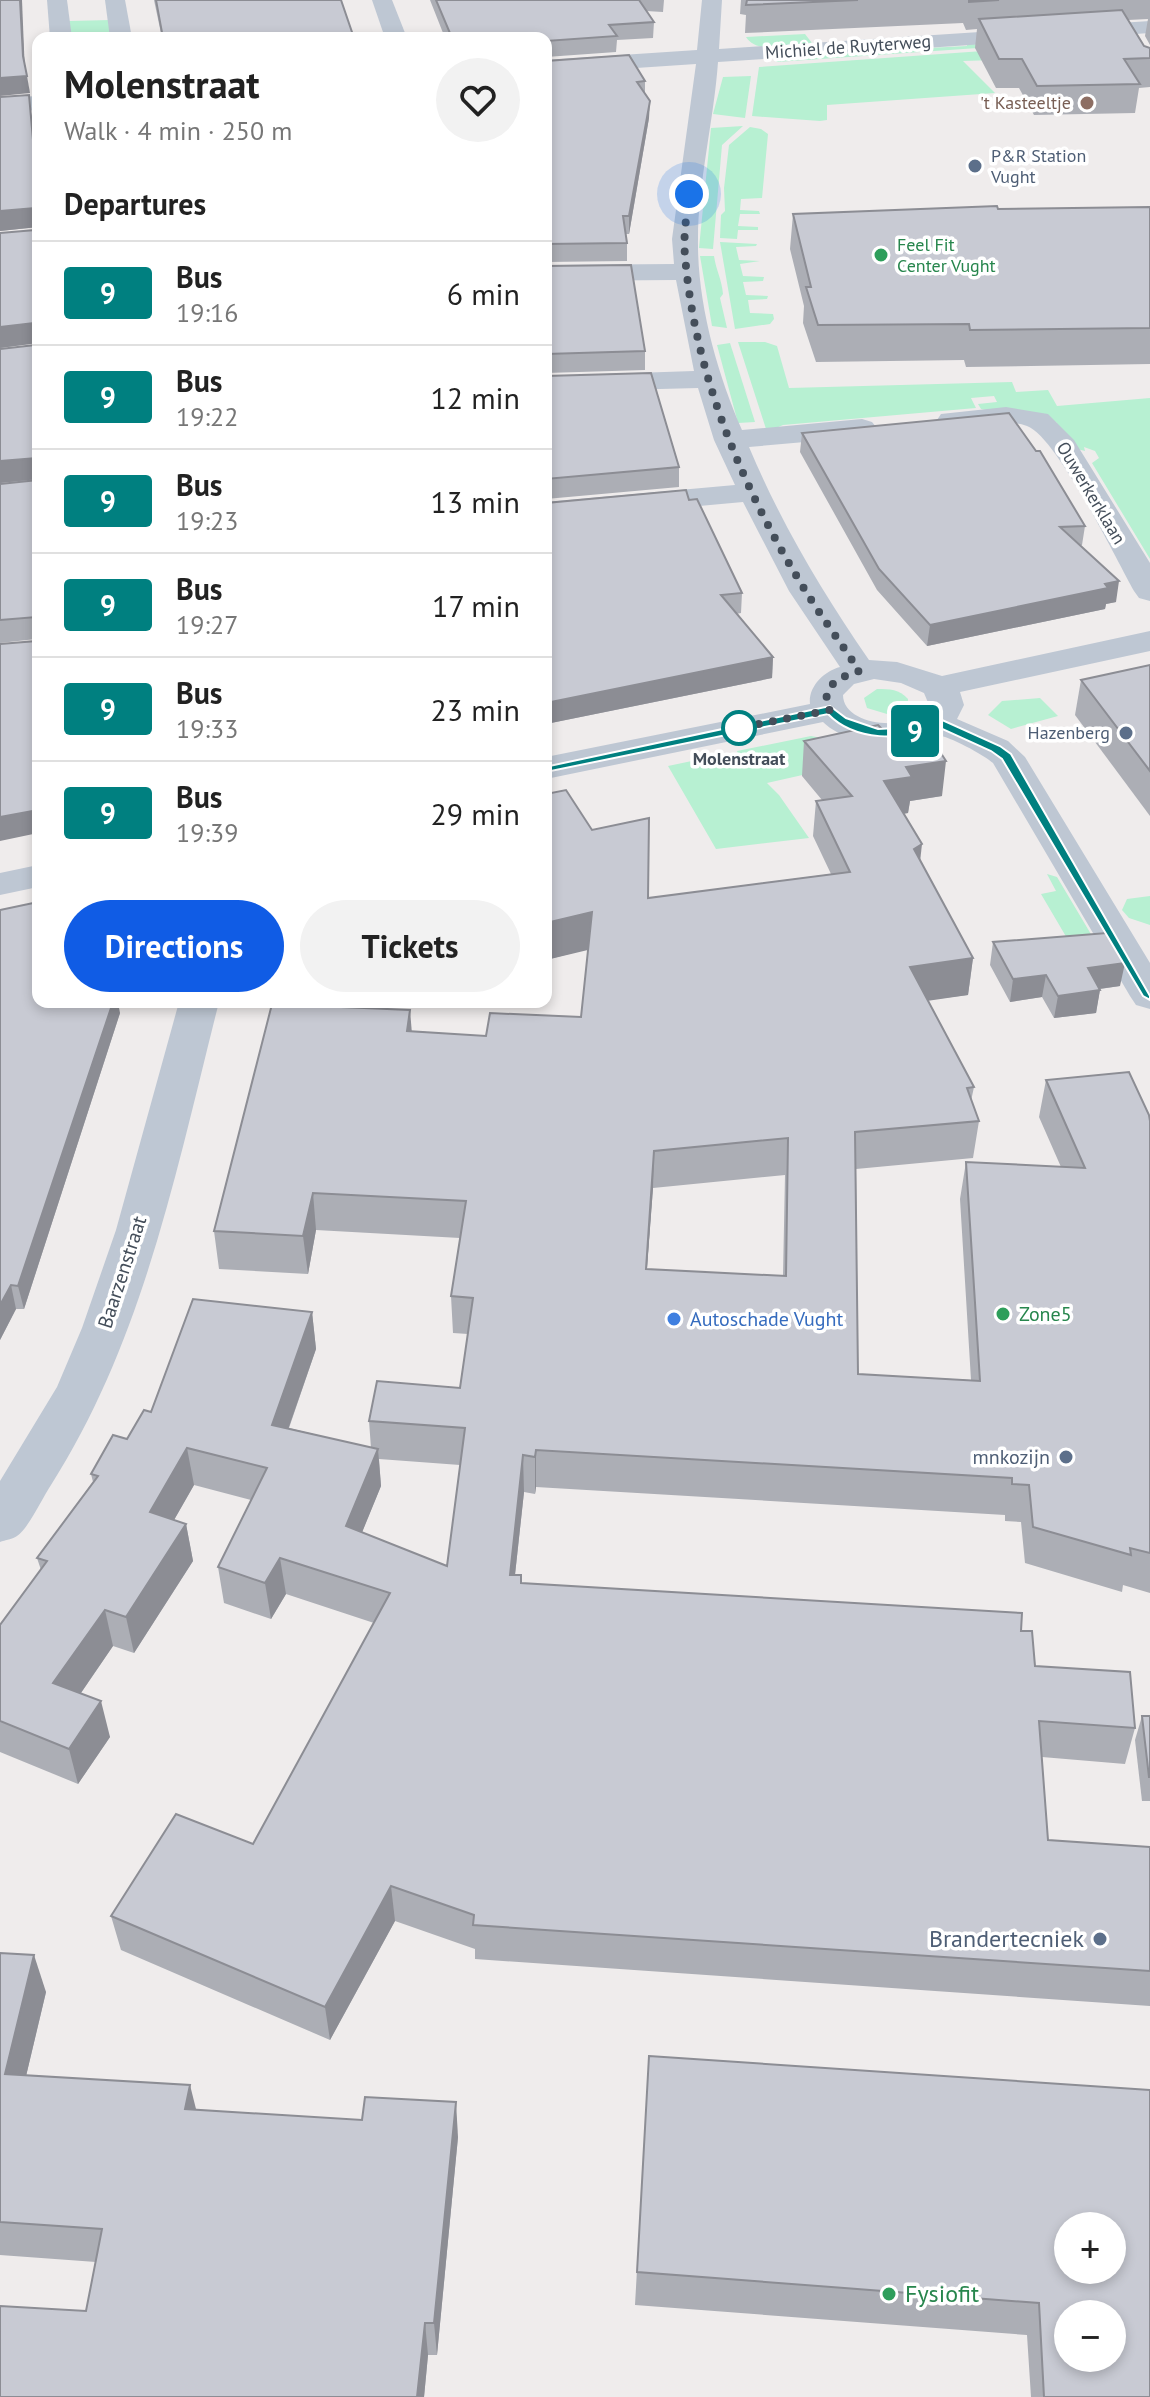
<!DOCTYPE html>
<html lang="en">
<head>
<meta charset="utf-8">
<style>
  body { margin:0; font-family:"PT Sans",sans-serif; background:#f2f2f2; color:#222; height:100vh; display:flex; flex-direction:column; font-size:30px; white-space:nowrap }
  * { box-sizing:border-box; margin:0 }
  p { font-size:26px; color:#767676 }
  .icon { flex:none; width:44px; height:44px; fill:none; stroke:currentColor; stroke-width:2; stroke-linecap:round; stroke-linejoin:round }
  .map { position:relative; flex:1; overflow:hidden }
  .sheet { position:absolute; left:32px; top:32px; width:520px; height:976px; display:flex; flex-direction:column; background:#fff; border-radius:16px; box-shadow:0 4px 12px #0003 }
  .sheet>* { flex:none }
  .badge { padding:0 16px; border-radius:6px; font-size:28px; line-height:52px }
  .buttons { position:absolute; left:1054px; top:2212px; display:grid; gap:16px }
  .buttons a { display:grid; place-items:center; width:72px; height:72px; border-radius:50%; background:#fff; box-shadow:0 4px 12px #0003; font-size:40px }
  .you { position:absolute; width:40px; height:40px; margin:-20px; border:6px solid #fff; border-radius:50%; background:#1a73e8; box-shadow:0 0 0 12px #1a73e833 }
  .map>.badge { position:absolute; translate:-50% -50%; box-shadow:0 0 0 4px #fff }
  h2 { padding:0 32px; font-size:30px; line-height:72px }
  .round { display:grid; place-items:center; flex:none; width:84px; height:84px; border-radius:42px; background:#f2f2f2 }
  .head { display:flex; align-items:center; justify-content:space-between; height:136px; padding:0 32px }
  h1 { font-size:38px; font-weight:600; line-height:60px }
  .primary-button { display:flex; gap:16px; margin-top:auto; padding:16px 32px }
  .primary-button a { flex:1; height:92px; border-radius:48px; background:#105ce5; color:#fff; font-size:32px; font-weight:600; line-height:92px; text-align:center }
  .primary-button a+a { background:#f2f2f2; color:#222 }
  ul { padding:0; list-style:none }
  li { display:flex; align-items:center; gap:24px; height:104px; padding:0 32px; border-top:2px solid #e0e0e0 }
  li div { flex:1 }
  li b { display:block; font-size:30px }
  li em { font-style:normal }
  li .badge { min-width:88px; font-weight:700; text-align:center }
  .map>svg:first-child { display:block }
</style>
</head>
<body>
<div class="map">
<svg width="1150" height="2397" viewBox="0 0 1150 2397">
  <rect width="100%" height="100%" fill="#efecec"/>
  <!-- green -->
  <g fill="#b7f0d2">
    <polygon points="111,20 114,38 71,38 69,21"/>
    <path d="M 805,34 L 812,43 C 793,44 758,56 746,37 Z"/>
    <polygon points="1121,41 1055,58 963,61 995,93 827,105 827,120 820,121 752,116 759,67"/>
    <polygon points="967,43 992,47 777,62 772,56 967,46"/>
    <polygon points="751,76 745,118 713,114 723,77"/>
    <polygon points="743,126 722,145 713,249 699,248 711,128"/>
    <polygon points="750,127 761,129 768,134 762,198 741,199 740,210 759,211 760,214 740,214 738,226 758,227 758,230 738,230 737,239 720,238 721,215 725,211 724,188 729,145"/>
    <polygon points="720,242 757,244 756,246 736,247 739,260 760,261 740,264 743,276 764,277 763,281 743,282 746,295 768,296 767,299 748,300 750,313 773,314 774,319 770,324 735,329"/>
    <path d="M 700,256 L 714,256 C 716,270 722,280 723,294 L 720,298 L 727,328 L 712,326 Z"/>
    <polygon points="738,342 765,342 777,346 789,388 1012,382 1016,392 1048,390 1057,406 1150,398 1150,559 1092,463 1099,458 1095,451 1084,447 1085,451 1073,448 1056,422 981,409 978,404 997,402 994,396 971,398 976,408 783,425 767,432"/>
    <polygon points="730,343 755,422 738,423 717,345"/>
    <path d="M 877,689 C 890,689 899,689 908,699 L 908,708 L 887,714 L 867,708 L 864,698 Z"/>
    <polygon points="1040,698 1058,716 1011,729 988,715 1002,701"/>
    <polygon points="811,736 900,753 767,783 779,795 809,838 716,849 668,766 706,758 712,766 725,763 721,757 738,754 737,751"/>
    <polygon points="1047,874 1057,877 1101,951 1071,945 1041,894 1056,891"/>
    <polygon points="1150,896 1150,925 1129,918 1122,910 1127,899"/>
  </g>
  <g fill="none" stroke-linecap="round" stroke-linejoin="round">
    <!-- street -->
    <g fill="#bec7d3" fill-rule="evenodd">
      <polygon points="47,0 67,0 72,38 50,38"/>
      <polygon points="105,0 125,0 132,38 110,38"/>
      <polygon points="372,0 392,0 407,38 385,38"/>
      <path d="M 702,0 L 722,0 L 719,49 L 1150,21 L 1150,33 L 718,62 C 714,119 698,183 698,239 C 697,302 717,373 742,430 L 862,419 L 872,422 L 877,428 L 872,434 L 862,437 L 749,447 C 781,523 822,592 869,660 L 897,662 L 942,676 L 1150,631 L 1150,651 L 960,692 L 964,705 L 957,719 L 1008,741 L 1025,757 L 1150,963 L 1150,1009 L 1136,1005 L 1130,996 L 993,763 C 984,755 949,736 937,735 C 928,735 916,742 906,743 C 880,746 842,741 823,722 L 546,779 L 546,757 L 810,704 C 808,687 824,671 840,667 L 789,591 L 743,502 L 546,520 L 546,502 L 735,485 L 714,440 L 698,388 L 546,392 L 546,376 L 694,371 L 676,280 L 546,281 L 546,265 L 674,264 L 672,239 L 696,64 L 546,74 L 546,60 L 697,50 ZM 874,679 L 901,683 L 924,693 L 929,705 C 917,733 843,728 843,695 L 854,684 Z"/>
      <polygon points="38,96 38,110 0,112 0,98"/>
      <path d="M 1006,407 L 1048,414 L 1074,440 L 1150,563 L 1150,601 L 1139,598 L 1134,591 C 1116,559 1057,437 1027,426 C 1000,416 968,433 941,426 L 937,420 L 941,414 Z"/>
      <polygon points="38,865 38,887 0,895 0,873"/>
      <path d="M 179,1002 L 219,1002 C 177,1167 144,1339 51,1485 C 43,1497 28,1529 17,1536 C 13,1539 5,1540 0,1542 L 0,1481 L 57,1387 L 82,1328 L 116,1230 Z"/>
    </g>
  </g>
  <!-- wall -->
  <g fill="#acaeb5" fill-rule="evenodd">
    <polygon points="154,0 341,0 354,38 162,38"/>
    <polygon points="430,0 664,0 663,12 646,11 654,22 653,38 617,40 616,52 546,57 546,38 445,38"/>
    <polygon points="741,0 1150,0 1150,45 1145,36 1148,19 1128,20 1144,46 1150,48 1150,87 1139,88 1135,113 1034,115 1019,88 996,88 975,48 977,29 966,30 963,23 745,33 746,15 740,14"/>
    <polygon points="546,61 645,81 645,94 649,118 629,234 626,234 627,243 627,261 546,262"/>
    <polygon points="32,113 38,182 38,833 36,639 0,643 0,484 37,480 0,483 0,349 35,345 37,343 0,348 35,230 38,227 0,231"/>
    <polygon points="1150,207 1150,364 966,367 964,360 816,362 803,323 804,306 790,249 793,214 998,209"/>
    <polygon points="546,266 645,351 645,370 546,373"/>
    <polygon points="546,376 679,467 679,487 546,499"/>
    <polygon points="802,433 1085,526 1082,545 1080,546 1116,602 1106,604 1105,609 927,646 877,590 800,452"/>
    <polygon points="689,500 742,593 741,613 736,614 773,657 772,678 546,724 546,503"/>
    <polygon points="1150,665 1150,816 1075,715 1081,680"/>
    <path d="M 804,741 L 942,796 L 910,801 L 908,813 L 903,814 L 920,860 L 973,958 L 968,995 L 928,1000 L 974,1087 L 971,1101 L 979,1121 L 973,1158 L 856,1169 L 858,1374 L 971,1380 L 960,1199 L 966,1162 L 1061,1167 L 1039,1117 L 1046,1080 L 1150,1121 L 1150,1593 L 1123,1585 L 1122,1592 L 1025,1563 L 1021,1522 L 1005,1521 L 1005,1515 L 536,1487 L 535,1494 L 524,1492 L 515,1575 L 522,1583 L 1021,1631 L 1035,1666 L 1135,1728 L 1125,1764 L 1042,1757 L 1048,1840 L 1150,1847 L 1150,2006 L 475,1959 L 475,1949 L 395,1921 L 330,2040 L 121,1950 L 111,1916 L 253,1844 L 374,1623 L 286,1594 L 271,1619 L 224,1603 L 218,1567 L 251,1500 L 194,1485 L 174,1520 L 186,1524 L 193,1561 L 134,1653 L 113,1646 L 81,1693 L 110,1737 L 78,1784 L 0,1752 L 0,1625 L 41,1570 L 37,1558 L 93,1482 L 91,1474 L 127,1439 L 151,1412 L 312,1312 L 316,1349 L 289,1428 L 371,1448 L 369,1421 L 460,1388 L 468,1334 L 453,1333 L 451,1296 L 460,1238 L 316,1230 L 308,1274 L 219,1269 L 214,1231 L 412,1031 L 486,1036 L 581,1017 L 588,949 L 546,960 L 546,794 L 592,830 L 648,898 L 831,874 L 813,836 L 816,801 L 822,800 L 802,776 ZM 785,1175 L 783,1276 L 647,1269 L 653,1188 ZM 379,1459 L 460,1465 L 447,1566 L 362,1532 L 381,1486 Z"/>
    <polygon points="0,910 120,1013 24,1309 16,1309 0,1340"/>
    <polygon points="993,942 1120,986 1100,989 1096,1013 1054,1018 1042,997 1010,1002 990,965"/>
    <polygon points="1142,1716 1150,1716 1150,1801 1142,1801 1135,1740"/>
    <polygon points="0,1953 46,1992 26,2076 196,2110 458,2137 437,2355 428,2355 424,2397 0,2397 86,2311 96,2262 0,2255"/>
    <polygon points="649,2056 1150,2090 1150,2397 1031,2397 1027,2335 635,2305"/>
  </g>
  <!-- shaded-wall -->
  <g fill="#8c8d94">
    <polygon points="20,0 22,0 25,74 23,56"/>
    <polygon points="27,76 30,93 0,96 0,78"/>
    <polygon points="29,95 38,182 38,196"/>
    <polygon points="650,101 649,118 629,234 629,216"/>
    <polygon points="35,208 38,227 0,231 0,211"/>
    <polygon points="34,323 38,343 0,348 0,327"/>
    <polygon points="36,458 38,479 0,483 0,461"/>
    <polygon points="1119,581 1116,602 1106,604 1105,609 927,646 930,625"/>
    <polygon points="773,657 772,678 546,724 546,703"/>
    <polygon points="946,761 942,796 910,801 908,813 880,817 884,781 906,767"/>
    <polygon points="38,810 38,833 0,841 0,817"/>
    <polygon points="922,844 918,880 914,849"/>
    <polygon points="592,912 592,949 546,960 546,923"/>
    <polygon points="973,958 968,995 906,1004 910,967"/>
    <polygon points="1125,963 1120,986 1084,991 1088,968"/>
    <polygon points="1046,975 1042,997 1010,1002 1013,979"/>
    <polygon points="1100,990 1096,1013 1054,1018 1058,996"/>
    <polygon points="113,1002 118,1002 120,1013 24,1309 18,1286"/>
    <polygon points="410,1010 413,1046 407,1031"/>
    <polygon points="654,1151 653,1188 644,1306 646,1269"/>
    <polygon points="313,1193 316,1230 308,1274 303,1236"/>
    <polygon points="11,1285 16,1309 0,1340 0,1305"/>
    <polygon points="312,1312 316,1349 277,1461 272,1425"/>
    <polygon points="187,1448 194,1485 158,1548 150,1512"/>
    <polygon points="378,1449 381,1486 350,1562 346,1526"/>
    <polygon points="536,1450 536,1487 535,1494 535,1457"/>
    <polygon points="523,1455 524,1492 511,1611 510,1575"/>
    <polygon points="186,1524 193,1561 134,1653 126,1617"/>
    <polygon points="280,1558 286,1594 271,1619 265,1583"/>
    <polygon points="105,1610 113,1646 63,1719 53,1683"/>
    <polygon points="101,1701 110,1737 78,1784 69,1749"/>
    <polygon points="391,1886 395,1921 330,2040 325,2007"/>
    <polygon points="34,1955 46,1992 18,2110 5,2074"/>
    <polygon points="190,2085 199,2121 185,2109"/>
    <polygon points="456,2102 458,2137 437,2355 434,2323"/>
    <polygon points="425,2323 428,2355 424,2397 417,2397"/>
  </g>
  <!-- building -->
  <g fill="#c8cad3" stroke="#8c8d94" stroke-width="2" fill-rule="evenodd">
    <polygon points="0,0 20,0 23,56 27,76 0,78"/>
    <polygon points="156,0 341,0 354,38 163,38"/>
    <polygon points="436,0 639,0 654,22 609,25 617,36 546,41 546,38 452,38"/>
    <polygon points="747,0 858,0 746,5"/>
    <polygon points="969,0 999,0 969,2"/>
    <polygon points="1122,10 1144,46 1150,48 1150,58 1124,59 1140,84 1037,86 1022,59 999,59 979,19"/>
    <polygon points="629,55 645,81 637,82 650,101 629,216 623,216 627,243 546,244 546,61"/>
    <polygon points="29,95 38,196 38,211 35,208 0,211 0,97"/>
    <polygon points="997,206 998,209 1150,207 1150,328 970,330 969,324 818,325 806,287 811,287 793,214"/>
    <polygon points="38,227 38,810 0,817 0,644 36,641 36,617 0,620 0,484 37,480 36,458 0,461 0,349 35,345 38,342 38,326 34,323 0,327 0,233 35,230"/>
    <polygon points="631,265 645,351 546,354 546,266"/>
    <polygon points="651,373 679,467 546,479 546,376"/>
    <polygon points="1009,413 1036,451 1040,451 1085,526 1060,527 1119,581 1105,584 1108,588 930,625 879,569 802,433"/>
    <polygon points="686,490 689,500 697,499 742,593 721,595 773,657 546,703 546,503"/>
    <polygon points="1150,665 1150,771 1081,680"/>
    <path d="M 878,725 L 885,732 L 924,727 L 946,761 L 906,767 L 912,777 L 884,781 L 922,844 L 914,849 L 973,958 L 910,967 L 974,1087 L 967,1088 L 979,1121 L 855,1132 L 858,1374 L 980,1381 L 966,1162 L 1085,1168 L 1046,1080 L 1129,1072 L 1149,1115 L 1150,1121 L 1150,1553 L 1130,1548 L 1131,1555 L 1033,1527 L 1029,1485 L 1012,1484 L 1012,1478 L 536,1450 L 535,1457 L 523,1455 L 510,1575 L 521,1575 L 521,1583 L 1022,1613 L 1021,1631 L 1032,1631 L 1035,1666 L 1130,1672 L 1135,1728 L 1039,1721 L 1048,1840 L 1150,1847 L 1150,1971 L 473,1925 L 474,1915 L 391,1886 L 325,2007 L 111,1916 L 176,1814 L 253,1844 L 390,1593 L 280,1558 L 265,1583 L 218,1567 L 267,1468 L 187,1448 L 150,1512 L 186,1524 L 126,1617 L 105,1610 L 53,1683 L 101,1701 L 69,1749 L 0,1721 L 0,1625 L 47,1561 L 37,1558 L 98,1476 L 91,1474 L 113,1435 L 127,1439 L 144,1410 L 151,1412 L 193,1299 L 312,1312 L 272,1425 L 378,1449 L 346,1526 L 447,1566 L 465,1428 L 369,1421 L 377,1381 L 460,1388 L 473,1298 L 451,1296 L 466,1201 L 313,1193 L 303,1236 L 214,1231 L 272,1004 L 410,1010 L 407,1031 L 486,1036 L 490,1013 L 581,1017 L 592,912 L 546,923 L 546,794 L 566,790 L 592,830 L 649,818 L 648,898 L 850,872 L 816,801 L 852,796 L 804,741 ZM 788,1138 L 786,1276 L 646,1269 L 654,1151 Z"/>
    <polygon points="38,902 38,1002 113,1002 18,1286 11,1285 0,1305 0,910"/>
    <polygon points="1107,933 1125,963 1088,968 1100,990 1058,996 1046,975 1013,979 993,942"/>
    <polygon points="1142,1716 1150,1716 1150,1777 1149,1777"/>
    <polygon points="0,1953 34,1955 5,2074 190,2085 185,2109 362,2120 365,2097 456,2102 434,2323 425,2323 417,2397 0,2397 0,2306 86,2311 102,2229 0,2222"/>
    <path d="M 649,2056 L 1150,2090 L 1150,2397 L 1044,2397 L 1039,2303 L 637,2272 ZM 1068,2226 L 1112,2226 L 1112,2270 L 1068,2270 ZM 1068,2314 L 1112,2314 L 1112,2358 L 1068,2358 Z"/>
  </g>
  <!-- line -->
  <path fill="#008080" stroke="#fff" stroke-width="2" d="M 830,706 L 846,718 L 878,729 L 914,727 L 931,719 L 940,719 L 1000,746 L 1011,754 L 1150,996 L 1150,1000 L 1143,996 L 1002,759 L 991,751 L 936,726 C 903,742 854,741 828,714 L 546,772 L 540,768 Z"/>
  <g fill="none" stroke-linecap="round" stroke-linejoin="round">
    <!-- walk -->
    <path stroke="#444e5a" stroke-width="8" stroke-dasharray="0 14.4" d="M 689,194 C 687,214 683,235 685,255 C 694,373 743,490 805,590 C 822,618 842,644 859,671 C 840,677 818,687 830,710 L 739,728"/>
  </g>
  <!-- markers -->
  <circle fill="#8d6e63" stroke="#fff" stroke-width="3" cx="1087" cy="103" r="8"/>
  <g fill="#5c6f8a" stroke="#fff" stroke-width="3">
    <circle cx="975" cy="166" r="8"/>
    <circle cx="1126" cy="733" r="8"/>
    <circle cx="1066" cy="1457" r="8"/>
    <circle cx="1100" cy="1939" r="8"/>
  </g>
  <g fill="#2e9e5b" stroke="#fff" stroke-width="3">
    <circle cx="881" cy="255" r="8"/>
    <circle cx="1003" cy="1314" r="8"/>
    <circle cx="889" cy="2294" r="8"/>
  </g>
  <circle fill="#fff" stroke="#008080" stroke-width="4" cx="739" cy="728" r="16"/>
  <circle fill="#3f7fe0" stroke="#fff" stroke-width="3" cx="674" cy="1319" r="8"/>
  <g text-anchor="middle" stroke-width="7" stroke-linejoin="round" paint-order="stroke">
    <!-- far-street labels -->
    <g font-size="18" fill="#444e5a" stroke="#fff">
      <text transform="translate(848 47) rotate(-4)" y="6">Michiel de Ruyterweg</text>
      <text transform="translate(1091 493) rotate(59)" y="6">Ouwerkerklaan</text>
    </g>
    <!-- far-education labels -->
    <g font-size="18" fill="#785e54" stroke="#fff" text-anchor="end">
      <text x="1071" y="109">'t Kasteeltje</text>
    </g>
    <!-- far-service labels -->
    <g font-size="18" fill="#4e5e75" stroke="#fff" text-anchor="start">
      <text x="991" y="162">P&amp;R Station<tspan x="991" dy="21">Vught</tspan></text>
      <text x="1110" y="739" text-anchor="end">Hazenberg</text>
    </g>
    <!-- far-leisure labels -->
    <g font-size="18" fill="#27864d" stroke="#fff" text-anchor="start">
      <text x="897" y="251">Feel Fit<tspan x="897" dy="21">Center Vught</tspan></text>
    </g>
    <!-- far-stop labels -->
    <g font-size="18" font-weight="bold" fill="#444e5a" stroke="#fff">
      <text x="739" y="765">Molenstraat</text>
    </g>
    <!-- street labels -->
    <g font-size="20" fill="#444e5a" stroke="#fff">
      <text transform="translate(122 1272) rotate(-72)" y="7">Baarzenstraat</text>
    </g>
    <!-- leisure labels -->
    <g font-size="20" fill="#27864d" stroke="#fff" text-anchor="start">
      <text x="1019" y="1321">Zone5</text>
    </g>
    <!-- shop labels -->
    <g font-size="20" fill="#366cbe" stroke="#fff" text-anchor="start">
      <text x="690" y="1326">Autoschade Vught</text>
    </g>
    <!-- service labels -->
    <g font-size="20" fill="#4e5e75" stroke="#fff" text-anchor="end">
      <text x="1050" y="1464">mnkozijn</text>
    </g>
    <!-- near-service labels -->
    <g font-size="24" fill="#4e5e75" stroke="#fff" text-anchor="end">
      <text x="1084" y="1947">Brandertecniek</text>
    </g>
    <!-- near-leisure labels -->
    <g font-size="24" fill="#27864d" stroke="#fff" text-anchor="start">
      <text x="905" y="2302">Fysiofit</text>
    </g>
  </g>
</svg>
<div class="buttons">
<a>+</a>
<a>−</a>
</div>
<div class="you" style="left:689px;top:194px"></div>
<b class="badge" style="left:915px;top:731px;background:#008080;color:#fff">9</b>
<section class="sheet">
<div class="head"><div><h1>Molenstraat</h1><p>Walk · 4 min · 250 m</p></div><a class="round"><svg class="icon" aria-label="heart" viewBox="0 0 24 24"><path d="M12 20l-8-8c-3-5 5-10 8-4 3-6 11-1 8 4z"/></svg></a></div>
<h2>Departures</h2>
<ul>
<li><span class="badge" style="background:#008080;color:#fff">9</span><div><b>Bus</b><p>19:16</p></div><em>6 min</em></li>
<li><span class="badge" style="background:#008080;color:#fff">9</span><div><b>Bus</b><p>19:22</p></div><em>12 min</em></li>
<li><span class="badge" style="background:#008080;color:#fff">9</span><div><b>Bus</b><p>19:23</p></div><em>13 min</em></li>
<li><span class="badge" style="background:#008080;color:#fff">9</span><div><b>Bus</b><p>19:27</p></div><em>17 min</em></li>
<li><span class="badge" style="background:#008080;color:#fff">9</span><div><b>Bus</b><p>19:33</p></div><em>23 min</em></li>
<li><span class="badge" style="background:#008080;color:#fff">9</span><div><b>Bus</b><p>19:39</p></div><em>29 min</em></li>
</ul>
<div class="primary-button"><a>Directions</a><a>Tickets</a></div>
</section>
</div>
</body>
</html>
